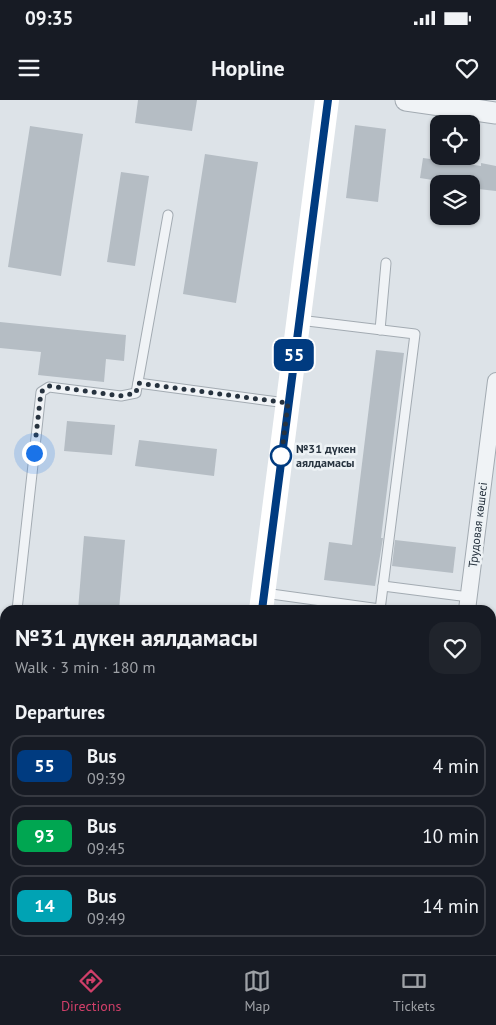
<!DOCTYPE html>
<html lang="en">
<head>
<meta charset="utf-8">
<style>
  body { margin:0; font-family:"PT Sans",sans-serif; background:#20242c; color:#f1f3f6; height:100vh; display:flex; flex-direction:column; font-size:19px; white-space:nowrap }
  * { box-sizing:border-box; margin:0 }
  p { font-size:16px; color:#9ea1a6 }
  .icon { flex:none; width:28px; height:28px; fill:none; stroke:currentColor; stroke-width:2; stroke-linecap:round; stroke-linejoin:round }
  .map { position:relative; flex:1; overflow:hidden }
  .panel { position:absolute; left:0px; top:505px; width:496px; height:350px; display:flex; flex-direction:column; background:#171b24; border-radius:15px 15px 0 0; box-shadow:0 1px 4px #0004 }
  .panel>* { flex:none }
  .badge { padding:0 10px; border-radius:8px; font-size:18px; line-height:32px }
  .tools { position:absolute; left:430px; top:15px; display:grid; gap:10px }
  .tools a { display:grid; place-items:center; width:50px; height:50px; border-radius:10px; background:#171b24; box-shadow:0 1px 4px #0004; font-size:25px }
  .you { position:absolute; width:25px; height:25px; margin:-12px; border:4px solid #fff; border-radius:50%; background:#1a73e8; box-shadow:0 0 0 8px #1a73e833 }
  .map>.badge { position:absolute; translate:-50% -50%; box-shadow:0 0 0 2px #fff }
  h2 { padding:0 15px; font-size:19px; line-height:45px }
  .round { display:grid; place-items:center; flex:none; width:52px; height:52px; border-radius:15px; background:#20242c }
  .head { display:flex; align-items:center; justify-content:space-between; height:85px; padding:0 15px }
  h1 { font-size:24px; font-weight:800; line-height:38px }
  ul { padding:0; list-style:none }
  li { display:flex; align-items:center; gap:15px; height:62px; margin:0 10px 8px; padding:0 5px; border:2px solid #363941; border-radius:15px }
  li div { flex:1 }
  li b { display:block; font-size:19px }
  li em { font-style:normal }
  li .badge { min-width:55px; font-weight:700; text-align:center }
  .status { display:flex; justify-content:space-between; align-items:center; height:35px; padding:0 25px; background:#171b24; direction:ltr }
  .status svg { height:14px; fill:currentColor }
  header { display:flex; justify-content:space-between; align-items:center; height:65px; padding:0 15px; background:#171b24; font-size:22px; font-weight:800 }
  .tab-bar { display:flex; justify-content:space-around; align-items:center; height:70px; border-top:1px solid #363941; background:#171b24; font-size:14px; color:#9ea1a6 }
  .tab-bar a { display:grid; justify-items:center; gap:2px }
  .tab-bar .current { color:#d03f69 }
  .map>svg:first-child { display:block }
</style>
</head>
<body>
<div class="status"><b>09:35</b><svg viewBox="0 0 49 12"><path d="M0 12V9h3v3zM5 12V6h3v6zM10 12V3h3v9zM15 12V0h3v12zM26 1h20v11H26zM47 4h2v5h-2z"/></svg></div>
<header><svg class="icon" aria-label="menu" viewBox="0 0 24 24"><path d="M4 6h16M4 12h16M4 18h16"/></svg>Hopline<svg class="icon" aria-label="heart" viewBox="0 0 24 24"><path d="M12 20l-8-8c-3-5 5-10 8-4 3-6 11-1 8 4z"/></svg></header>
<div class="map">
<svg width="496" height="855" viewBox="0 0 496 855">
  <rect width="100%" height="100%" fill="#dde3e8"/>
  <!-- building -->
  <g fill="#b5bdc4">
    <polygon points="138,0 197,0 192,31 135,23"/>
    <polygon points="355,25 386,29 378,102 346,98"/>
    <polygon points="30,26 83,34 61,176 8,167"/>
    <polygon points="205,54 258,62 236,203 183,194"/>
    <polygon points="423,58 481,66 481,63 496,66 496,91 478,89 478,84 458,84 420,78"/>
    <polygon points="121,72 149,76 135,166 107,162"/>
    <polygon points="0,222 126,235 124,261 106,259 104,282 38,275 41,252 0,248"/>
    <polygon points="376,250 404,253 381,438 383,438 375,486 324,480 329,442 352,445"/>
    <polygon points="67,321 115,325 112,355 64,351"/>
    <polygon points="139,340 217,349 214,376 135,366"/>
    <polygon points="84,436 125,440 119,510 78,510"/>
    <polygon points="395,440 456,447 453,473 392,466"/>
  </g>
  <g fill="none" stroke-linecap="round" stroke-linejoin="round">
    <defs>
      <g id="service">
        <polyline points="299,220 415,234 380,510"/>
        <polyline points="380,230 386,163"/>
        <polyline points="138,283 286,303"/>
        <polyline points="383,486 469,497"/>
        <polyline points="264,493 380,509"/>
        <polyline points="17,510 41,292 49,287 121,296 136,293 168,115"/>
        <polyline points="0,786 5,788"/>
      </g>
      <g id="minor">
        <polyline points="467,510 496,281"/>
        <polyline points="491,641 496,641"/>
        <polyline points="424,855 425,850"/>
      </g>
      <polyline id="tertiary" points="406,0 496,13"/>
    </defs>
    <!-- service casing -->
    <use href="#service" stroke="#a3abb2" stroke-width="11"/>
    <!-- minor casing -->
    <use href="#minor" stroke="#a3abb2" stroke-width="18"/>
    <!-- tertiary casing -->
    <use href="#tertiary" stroke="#a3abb2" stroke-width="23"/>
    <!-- service -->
    <use href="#service" stroke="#f0f3f6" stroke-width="9"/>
    <!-- minor -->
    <use href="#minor" stroke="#f0f3f6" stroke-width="16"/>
    <!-- tertiary -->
    <use href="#tertiary" stroke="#f0f3f6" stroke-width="21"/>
    <!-- secondary -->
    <g stroke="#fff" stroke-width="24">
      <polyline points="261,510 327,0"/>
      <polyline points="219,855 220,850"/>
    </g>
  </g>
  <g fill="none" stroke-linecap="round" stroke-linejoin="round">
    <defs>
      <polyline id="line" points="262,510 328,0"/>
    </defs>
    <!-- line casing -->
    <use href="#line" stroke="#fff" stroke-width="11"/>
    <!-- line -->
    <use href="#line" stroke="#003b80" stroke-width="8"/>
    <!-- walk -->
    <polyline stroke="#27333f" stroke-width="5" stroke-dasharray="0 9" points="34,353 41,292 49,286 120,296 136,293 138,283 288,303 281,360 281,356"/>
  </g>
  <!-- markers -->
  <circle fill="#fff" stroke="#003b80" stroke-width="2.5" cx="281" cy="356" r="10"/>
  <g text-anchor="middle" stroke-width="5" stroke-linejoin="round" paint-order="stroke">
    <!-- stop labels -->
    <g font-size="12" font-weight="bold" fill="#27333f" stroke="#edf2f5" text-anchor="start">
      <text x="296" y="353">№31 дүкен<tspan x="296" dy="14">аялдамасы</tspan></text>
    </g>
    <!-- street labels -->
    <g font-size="12" fill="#27333f" stroke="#edf2f5">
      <text transform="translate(478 425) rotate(-83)" y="4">Трудовая көшесі</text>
    </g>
  </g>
</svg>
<div class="tools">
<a><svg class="icon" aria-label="locate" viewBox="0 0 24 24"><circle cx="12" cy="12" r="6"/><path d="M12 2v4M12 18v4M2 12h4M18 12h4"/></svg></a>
<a><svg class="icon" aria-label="layers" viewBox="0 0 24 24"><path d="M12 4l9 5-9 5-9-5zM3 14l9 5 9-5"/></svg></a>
</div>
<div class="you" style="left:34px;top:353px"></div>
<b class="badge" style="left:294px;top:255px;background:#003b80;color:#fff">55</b>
<section class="panel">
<div class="head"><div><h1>№31 дүкен аялдамасы</h1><p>Walk · 3 min · 180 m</p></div><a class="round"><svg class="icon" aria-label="heart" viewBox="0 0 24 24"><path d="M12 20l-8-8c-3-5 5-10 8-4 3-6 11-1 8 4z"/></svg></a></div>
<h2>Departures</h2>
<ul>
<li><span class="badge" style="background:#003b80;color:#fff">55</span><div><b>Bus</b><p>09:39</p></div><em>4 min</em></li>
<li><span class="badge" style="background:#00a651;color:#fff">93</span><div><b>Bus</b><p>09:45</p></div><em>10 min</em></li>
<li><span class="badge" style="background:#00a3b4;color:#fff">14</span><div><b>Bus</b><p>09:49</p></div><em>14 min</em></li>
</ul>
</section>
</div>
<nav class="tab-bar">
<a class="current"><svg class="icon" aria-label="directions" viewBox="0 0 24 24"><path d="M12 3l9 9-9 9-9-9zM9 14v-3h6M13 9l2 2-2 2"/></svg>Directions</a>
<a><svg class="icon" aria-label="map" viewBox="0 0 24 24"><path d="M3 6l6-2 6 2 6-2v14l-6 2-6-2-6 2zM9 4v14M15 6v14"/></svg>Map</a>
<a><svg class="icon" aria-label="tickets" viewBox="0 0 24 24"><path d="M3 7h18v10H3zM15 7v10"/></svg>Tickets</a>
</nav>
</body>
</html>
